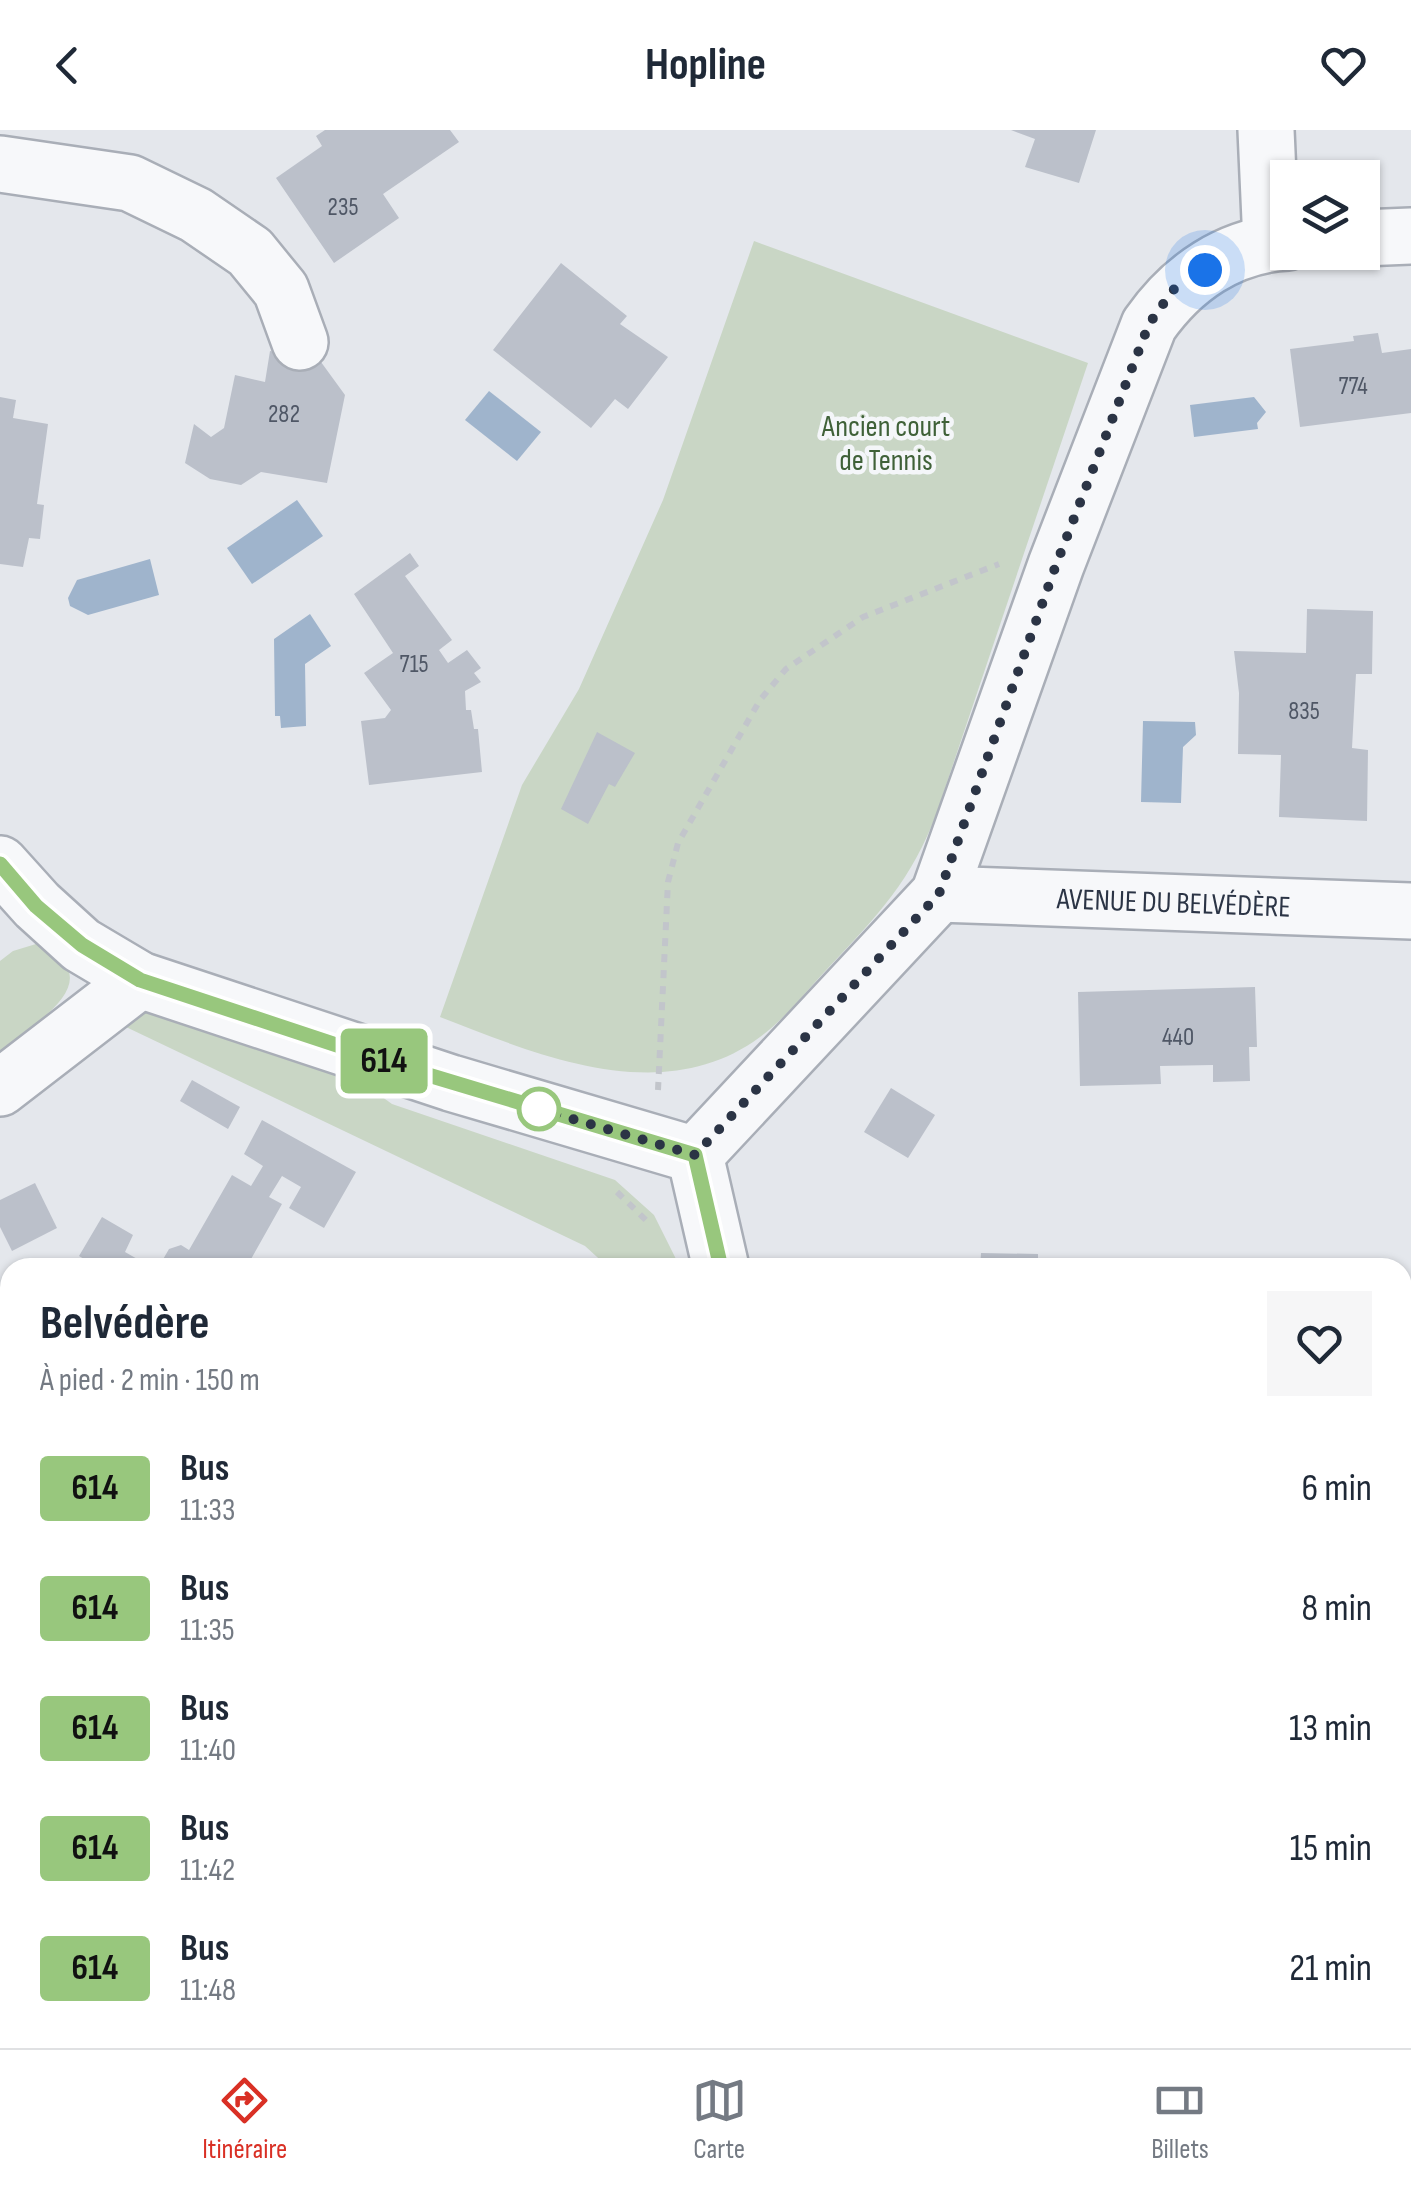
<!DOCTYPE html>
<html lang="fr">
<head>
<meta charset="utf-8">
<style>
  body { margin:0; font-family:"Sofia Sans Condensed",sans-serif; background:#f6f6f7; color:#1f2937; height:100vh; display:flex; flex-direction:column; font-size:38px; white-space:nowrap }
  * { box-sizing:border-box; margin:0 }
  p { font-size:32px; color:#747a83 }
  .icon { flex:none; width:55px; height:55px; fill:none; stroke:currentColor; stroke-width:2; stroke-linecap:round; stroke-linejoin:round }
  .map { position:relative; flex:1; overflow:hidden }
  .details { position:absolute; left:0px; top:1128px; width:1412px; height:792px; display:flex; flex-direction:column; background:#fff; border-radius:30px 30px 0 0; box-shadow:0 2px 8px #0004 }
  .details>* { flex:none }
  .badge { padding:0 20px; border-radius:8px; font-size:35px; line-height:65px }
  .tools { position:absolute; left:1270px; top:30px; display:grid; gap:20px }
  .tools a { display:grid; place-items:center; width:110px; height:110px; border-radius:0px; background:#fff; box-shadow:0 2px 8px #0004; font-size:50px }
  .you { position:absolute; width:50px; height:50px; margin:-25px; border:8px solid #fff; border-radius:50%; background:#1a73e8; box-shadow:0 0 0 15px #1a73e833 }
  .map>.badge { position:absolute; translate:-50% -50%; box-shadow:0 0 0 5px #fff }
  .round { display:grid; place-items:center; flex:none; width:105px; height:105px; border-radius:0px; background:#f6f6f7 }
  .head { display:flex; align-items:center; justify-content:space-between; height:170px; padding:0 40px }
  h1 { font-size:48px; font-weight:700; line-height:75px }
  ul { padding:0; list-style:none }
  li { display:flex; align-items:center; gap:30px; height:120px; padding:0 40px }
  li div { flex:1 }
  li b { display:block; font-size:38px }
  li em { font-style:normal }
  li .badge { min-width:110px; font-weight:700; text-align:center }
  header { display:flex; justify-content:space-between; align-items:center; height:130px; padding:0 40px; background:#fff; font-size:45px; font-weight:700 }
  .tabs { display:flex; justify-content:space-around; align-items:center; height:140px; border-top:2px solid #e0e1e3; background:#fff; font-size:28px; color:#747a83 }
  .tabs a { display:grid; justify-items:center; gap:5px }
  .tabs .on { color:#d93025 }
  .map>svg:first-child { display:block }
</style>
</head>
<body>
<header><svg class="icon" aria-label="back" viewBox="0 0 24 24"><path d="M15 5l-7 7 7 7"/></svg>Hopline<svg class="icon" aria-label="heart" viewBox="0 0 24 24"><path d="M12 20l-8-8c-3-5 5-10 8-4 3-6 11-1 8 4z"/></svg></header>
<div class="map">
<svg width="1411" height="1918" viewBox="0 0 1411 1918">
  <rect width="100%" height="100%" fill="#e4e7ec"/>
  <!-- green -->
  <g fill="#c9d6c5">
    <path d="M 754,111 L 1088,233 L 937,682 C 912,750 878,785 829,837 C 807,860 786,888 760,907 C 663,979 538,925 440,887 L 522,655 L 579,559 L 663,370 Z"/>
    <path d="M 36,814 C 115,848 36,892 0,921 L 0,831 L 13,821 Z"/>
    <polygon points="144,876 360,951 392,974 615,1050 654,1085 680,1137 608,1137 585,1116 126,897"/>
    <polygon points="0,1695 10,1707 10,1910 171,1910 177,1918 0,1918"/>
  </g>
  <!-- water -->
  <g fill="#9fb4cc">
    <polygon points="489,261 541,302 517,331 465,290"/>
    <polygon points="1254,267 1266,282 1257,293 1258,299 1194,307 1190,275"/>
    <polygon points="297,370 323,406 252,454 227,418"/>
    <polygon points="150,429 159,465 88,485 70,476 68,468 77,450"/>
    <polygon points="310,484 331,516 305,534 306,596 281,598 280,586 275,586 274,509"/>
    <polygon points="1143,591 1195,592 1196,605 1183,617 1181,673 1141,672"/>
  </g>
  <!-- building -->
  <g fill="#bbc0ca">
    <polygon points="325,0 450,0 459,12 383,64 399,88 334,133 276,48 322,16 316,6"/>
    <polygon points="1011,0 1096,0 1079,53 1025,37 1035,9"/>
    <polygon points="561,133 627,186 620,194 668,227 628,279 615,269 591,298 493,220"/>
    <polygon points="1378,203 1382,223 1411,219 1411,283 1300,297 1290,219 1354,211 1353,206"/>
    <polygon points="270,221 321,232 345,265 327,353 261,342 241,355 210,349 185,333 194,294 211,307 224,298 235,245 265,252"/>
    <polygon points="0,267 16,270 13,288 48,294 37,374 44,375 40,409 29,408 23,437 0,434"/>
    <polygon points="410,423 419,436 405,446 452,510 439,520 448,533 467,520 481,538 474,543 481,552 465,561 466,580 471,580 474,599 478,599 482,642 369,655 361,591 385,588 391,580 364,543 393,523 354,464"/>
    <polygon points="1307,479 1373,481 1372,544 1356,544 1352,618 1368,620 1367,691 1279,687 1281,625 1238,624 1239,563 1234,521 1306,523"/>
    <polygon points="597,602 635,623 615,657 609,654 588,694 561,679"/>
    <polygon points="1255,857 1257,917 1249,917 1250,951 1213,952 1213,935 1160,936 1161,954 1080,956 1078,862"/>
    <polygon points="192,950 240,977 228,999 180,971"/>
    <polygon points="891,958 935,985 908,1028 864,1002"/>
    <polygon points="262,990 356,1042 324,1098 289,1078 301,1057 282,1046 269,1067 282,1074 246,1138 158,1138 169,1119 181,1115 189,1120 232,1045 251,1056 263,1036 244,1024"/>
    <polygon points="35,1053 57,1098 12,1121 0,1097 0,1070"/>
    <polygon points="102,1087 133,1105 125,1122 153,1138 99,1138 79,1126"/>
    <polygon points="981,1123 1038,1124 1038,1138 980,1138"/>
    <polygon points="10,1247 10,1358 0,1360 0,1249"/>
    <polygon points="1411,1480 1411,1682 1402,1684 1402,1482"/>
    <polygon points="1410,1822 1411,1847 1402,1850 1402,1824"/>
    <polygon points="431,1910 497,1910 504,1918 437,1918"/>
    <polygon points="1031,1910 1066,1910 1061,1918 1043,1918"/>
  </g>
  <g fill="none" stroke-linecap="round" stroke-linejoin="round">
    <defs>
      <g id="minor">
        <polyline points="1266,0 1271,113"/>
        <polyline points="0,34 130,53 196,85 250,122 281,160 300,212"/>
        <polyline points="1362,108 1411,106"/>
        <polyline points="0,734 37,775 81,815 140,850 451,953 695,1025 721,1138"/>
        <path id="s1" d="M 939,764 L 1411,781"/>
        <polyline points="0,958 140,850"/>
        <path d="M 695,1025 L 939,764 L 1056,435 L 1149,195 C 1182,148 1229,115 1288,112"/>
        <polyline points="727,1918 727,1910"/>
      </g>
    </defs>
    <!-- minor casing -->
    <use href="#minor" stroke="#a9aeb7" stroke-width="60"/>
    <!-- path -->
    <g stroke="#c2c5cb" stroke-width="6" stroke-dasharray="8 8" stroke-linecap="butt">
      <polyline points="658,960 668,752 678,713 760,570 786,539 863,487 999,434"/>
      <polyline points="617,1062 651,1095"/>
      <polyline points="199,1910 205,1918"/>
    </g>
    <!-- minor -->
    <use href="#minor" stroke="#f7f8fa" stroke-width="55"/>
  </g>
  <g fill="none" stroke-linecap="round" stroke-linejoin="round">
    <defs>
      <polyline id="line" points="0,734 36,776 82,815 140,850 415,941 695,1025 721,1138"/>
    </defs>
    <!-- line casing -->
    <use href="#line" stroke="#fff" stroke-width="22"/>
    <!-- line -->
    <use href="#line" stroke="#98c77d" stroke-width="15"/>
    <!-- walk -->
    <polyline stroke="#2b3445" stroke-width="10" stroke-dasharray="0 18" points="539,979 695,1025 939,764 1056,435 1149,194 1173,160 1205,140"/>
  </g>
  <!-- markers -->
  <circle fill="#fff" stroke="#98c77d" stroke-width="5" cx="539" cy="979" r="20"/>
  <g text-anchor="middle" stroke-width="9" stroke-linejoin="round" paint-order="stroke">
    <!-- number labels -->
    <g font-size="25" fill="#4f5766">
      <text x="343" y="85">235</text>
      <text x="1353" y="264">774</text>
      <text x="284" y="292">282</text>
      <text x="414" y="542">715</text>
      <text x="1304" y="589">835</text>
      <text x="1178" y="915">440</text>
    </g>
    <!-- park labels -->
    <g font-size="30" fill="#3f6138" stroke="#f4f6f9">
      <text x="886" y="306">Ancien court<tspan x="886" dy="34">de Tennis</tspan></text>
    </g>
    <!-- street labels -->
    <g font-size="30" fill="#2b3445" stroke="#f4f6f9">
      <text dy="10" stroke="none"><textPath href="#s1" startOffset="235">AVENUE DU BELVÉDÈRE</textPath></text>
    </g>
  </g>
</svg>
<div class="tools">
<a><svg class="icon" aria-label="layers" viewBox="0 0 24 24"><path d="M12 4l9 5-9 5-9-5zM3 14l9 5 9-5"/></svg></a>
</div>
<div class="you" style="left:1205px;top:140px"></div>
<b class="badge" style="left:384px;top:931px;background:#98c77d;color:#111">614</b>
<section class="details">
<div class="head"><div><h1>Belvédère</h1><p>À pied · 2 min · 150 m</p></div><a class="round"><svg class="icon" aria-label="heart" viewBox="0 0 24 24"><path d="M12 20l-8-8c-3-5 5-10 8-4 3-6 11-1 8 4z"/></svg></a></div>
<ul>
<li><span class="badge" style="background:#98c77d;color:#111">614</span><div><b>Bus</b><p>11:33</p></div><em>6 min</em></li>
<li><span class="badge" style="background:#98c77d;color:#111">614</span><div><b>Bus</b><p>11:35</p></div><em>8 min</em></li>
<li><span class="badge" style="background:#98c77d;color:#111">614</span><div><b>Bus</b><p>11:40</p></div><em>13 min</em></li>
<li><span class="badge" style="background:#98c77d;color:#111">614</span><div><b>Bus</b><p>11:42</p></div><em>15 min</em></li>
<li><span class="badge" style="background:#98c77d;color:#111">614</span><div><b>Bus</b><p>11:48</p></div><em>21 min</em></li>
</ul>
</section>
</div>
<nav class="tabs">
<a class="on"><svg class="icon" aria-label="directions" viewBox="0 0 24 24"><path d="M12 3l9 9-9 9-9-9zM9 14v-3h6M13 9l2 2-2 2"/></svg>Itinéraire</a>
<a><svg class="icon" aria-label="map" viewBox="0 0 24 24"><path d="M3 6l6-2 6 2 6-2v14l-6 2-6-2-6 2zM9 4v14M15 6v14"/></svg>Carte</a>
<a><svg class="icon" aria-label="tickets" viewBox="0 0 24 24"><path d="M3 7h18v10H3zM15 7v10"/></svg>Billets</a>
</nav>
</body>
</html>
